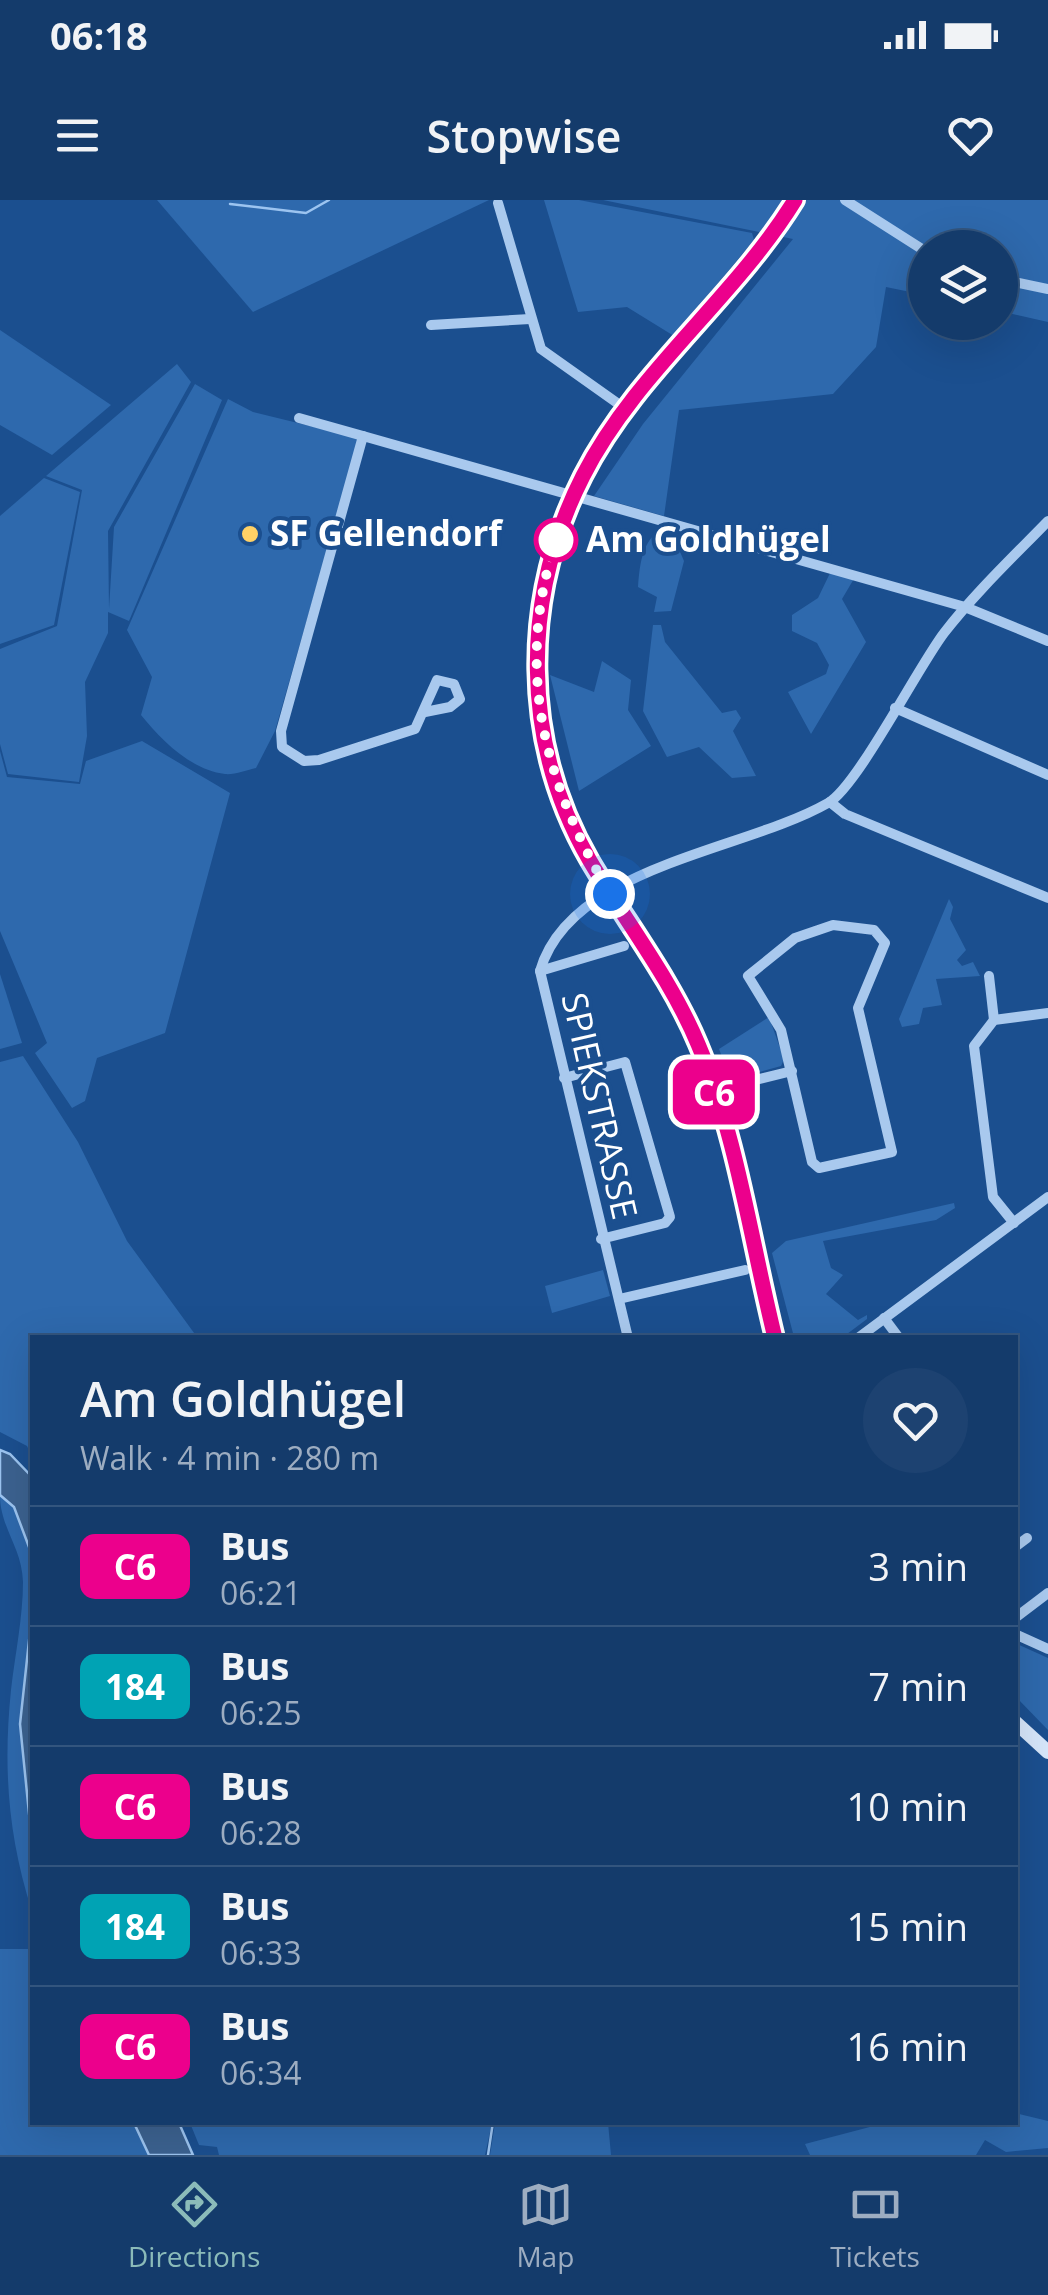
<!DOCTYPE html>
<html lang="en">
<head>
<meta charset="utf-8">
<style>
  body { margin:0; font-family:"Open Sans",sans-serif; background:#1d4271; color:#f1f3f6; height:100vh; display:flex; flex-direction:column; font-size:38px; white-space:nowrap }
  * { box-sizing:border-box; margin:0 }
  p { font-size:32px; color:#9dadc1 }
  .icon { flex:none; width:55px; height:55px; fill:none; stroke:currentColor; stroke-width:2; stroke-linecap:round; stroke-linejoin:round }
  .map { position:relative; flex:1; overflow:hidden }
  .panel { position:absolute; left:30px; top:1135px; width:988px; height:790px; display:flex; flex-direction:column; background:#143b6b; border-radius:0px; box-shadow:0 10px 40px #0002,0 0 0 2px #33557e }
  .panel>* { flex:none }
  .badge { padding:0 20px; border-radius:15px; font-size:35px; line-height:65px }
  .fabs { position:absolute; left:908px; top:30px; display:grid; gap:20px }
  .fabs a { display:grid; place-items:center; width:110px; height:110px; border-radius:50%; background:#143b6b; box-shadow:0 10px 40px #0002,0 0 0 2px #33557e; font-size:50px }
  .you { position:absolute; width:50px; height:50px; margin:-25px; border:8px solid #fff; border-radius:50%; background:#1a73e8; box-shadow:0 0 0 15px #1a73e833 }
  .map>.badge { position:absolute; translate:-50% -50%; box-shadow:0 0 0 5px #fff }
  .round { display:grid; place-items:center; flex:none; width:105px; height:105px; border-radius:52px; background:#1d4271 }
  .headline { display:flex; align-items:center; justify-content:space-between; height:170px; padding:0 50px }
  h1 { font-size:48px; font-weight:600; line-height:75px }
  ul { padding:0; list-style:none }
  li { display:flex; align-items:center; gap:30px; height:120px; padding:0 50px; border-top:2px solid #33557e }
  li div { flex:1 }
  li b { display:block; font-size:38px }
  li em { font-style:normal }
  li .badge { min-width:110px; font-weight:700; text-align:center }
  .status { display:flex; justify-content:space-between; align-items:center; height:70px; padding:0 50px; background:#143b6b; direction:ltr }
  .status svg { height:28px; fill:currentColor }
  header { display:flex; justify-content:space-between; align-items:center; height:130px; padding:0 50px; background:#143b6b; font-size:45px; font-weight:600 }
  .tab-bar { display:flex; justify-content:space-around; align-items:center; height:140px; border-top:2px solid #33557e; background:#143b6b; font-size:28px; color:#9dadc1 }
  .tab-bar a { display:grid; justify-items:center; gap:5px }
  .tab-bar .active { color:#8bbbb9 }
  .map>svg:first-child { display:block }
</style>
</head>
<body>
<div class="status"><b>06:18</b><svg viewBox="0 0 49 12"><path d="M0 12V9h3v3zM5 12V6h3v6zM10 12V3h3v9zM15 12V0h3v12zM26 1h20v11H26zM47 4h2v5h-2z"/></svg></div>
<header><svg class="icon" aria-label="menu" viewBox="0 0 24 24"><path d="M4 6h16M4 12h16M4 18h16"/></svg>Stopwise<svg class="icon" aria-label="heart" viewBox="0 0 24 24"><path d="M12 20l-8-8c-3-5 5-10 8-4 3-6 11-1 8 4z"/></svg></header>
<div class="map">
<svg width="1048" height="1955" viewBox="0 0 1048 1955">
  <rect width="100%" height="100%" fill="#1b4f8f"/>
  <!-- green -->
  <g fill="#2e69ad">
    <polygon points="157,0 489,0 253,112"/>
    <polygon points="544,0 579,0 752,33 754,40 674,136 627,107 578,112"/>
    <polygon points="603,0 1048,0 1048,122 1000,111 1000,48 925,48 925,95 886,87 876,147 833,194 679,210 664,316 594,296 643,224 793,39"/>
    <polygon points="0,130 111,205 52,255 0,225"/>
    <polygon points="177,164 191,182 108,331 109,409 114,327 195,184 222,200 129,421 108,412 108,433 85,482 87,536 79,582 8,574 0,544 0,449 57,426 82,290 46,276"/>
    <path d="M 228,199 L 253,212 L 359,238 L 275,531 L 256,568 C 247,570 234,575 225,574 C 191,570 161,540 141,515 L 152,477 L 127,430 Z"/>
    <polygon points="44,278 80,292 54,425 0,444 0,316"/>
    <path d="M 669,326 L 684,361 L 671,411 L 654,412 L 657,397 L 638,387 C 640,363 642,335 669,326 Z"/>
    <polygon points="831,371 855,377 842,399 866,442 811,534 788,492 826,474 829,465 817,443 792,431 792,415 818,398"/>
    <polygon points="653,425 661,425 665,442 722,513 736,510 741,518 733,531 756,576 732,578 699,547 667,557 643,511"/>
    <polygon points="602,461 631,480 628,510 651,546 579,591 550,475 594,492"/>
    <polygon points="142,541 230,593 165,833 97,858 85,901 72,908 35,853 47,843 0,731 0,551 7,577 80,584 86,561"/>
    <polygon points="949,699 953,707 950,719 966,750 957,760 962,766 973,762 980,776 936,779 942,805 923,808 919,824 902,827 899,819"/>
    <polygon points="0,774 22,843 0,849"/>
    <polygon points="769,817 784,859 781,866 731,880 719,849"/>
    <polygon points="23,856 78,942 127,1041 197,1137 32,1138 32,1256 27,1246 0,1232 0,862"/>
    <polygon points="954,1003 955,1008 936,1020 823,1041 831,1068 843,1075 826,1094 858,1120 867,1115 867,1119 843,1137 794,1137 772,1053 786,1041"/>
    <polygon points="603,1070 610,1096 552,1113 545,1086"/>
    <path d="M 0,1295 L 14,1307 L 32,1355 L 32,1711 C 8,1637 3,1568 11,1490 C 15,1455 23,1417 23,1382 C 22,1347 0,1328 0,1295 Z"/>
    <polygon points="1015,1443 1048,1458 1048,1530 1015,1496"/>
    <polygon points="0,1749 32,1749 32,1922 134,1923 149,1955 0,1955"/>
    <polygon points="1015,1913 1048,1921 1048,1948 1006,1952 985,1940 976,1955 810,1955 805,1944 885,1923 1015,1922"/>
    <polygon points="190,1923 189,1923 492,1923 485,1955 219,1955 217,1947 199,1945"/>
    <polygon points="495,1923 608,1923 611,1955 490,1955"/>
  </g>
  <!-- water -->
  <g fill="#3c6290" stroke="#9cc4f0" stroke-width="2.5">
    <polygon points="0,1250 10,1254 32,1277 32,1355 14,1307 0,1295"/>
    <polygon points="32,1413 32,1643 20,1524"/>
    <polygon points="134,1923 179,1923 193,1955 149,1955"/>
  </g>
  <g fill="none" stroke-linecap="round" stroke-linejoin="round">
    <!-- stream -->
    <g stroke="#9cc4f0" stroke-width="2.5">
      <polyline points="230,4 306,13 329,0"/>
      <polyline points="488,1955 493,1922"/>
    </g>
    <!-- street -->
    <g stroke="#a9c9ee" stroke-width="10">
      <polyline points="845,0 925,51"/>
      <polyline points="498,3 541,149 627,210"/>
      <polyline points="1000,79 1048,89"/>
      <polyline points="431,125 530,119"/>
      <polyline points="299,218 363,236"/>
      <polyline points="895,508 1048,575"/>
      <polyline points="425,512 450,507 460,499 454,484 437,480 415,529 319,560 304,561 282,547 281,531 363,236 965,407 1048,441"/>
      <polyline points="830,602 845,614 1048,698"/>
      <polygon points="833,725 874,730 885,743 858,808 892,952 819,968 812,962 781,830 748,776 795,738"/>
      <polyline points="540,771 624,746"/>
      <polyline points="989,776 994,820"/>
      <polyline points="564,878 625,862 670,1017 665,1023 601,1039"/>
      <polyline points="714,890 792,871"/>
      <polyline points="1014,1023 993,997 974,846 994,820 1048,813"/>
      <polyline points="619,1099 745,1070"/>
      <polyline points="884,1118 899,1138"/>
      <path d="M 628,1138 L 540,771 C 570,666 744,651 828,603 C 857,587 918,467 944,433 C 975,393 1013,357 1048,321"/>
      <polyline points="858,1138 1048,997"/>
      <polyline points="1015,1347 1027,1338"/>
      <polyline points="1015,1418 1048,1393"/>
      <polyline points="1015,1434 1048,1449"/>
    </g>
    <!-- secondary -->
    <g stroke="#d6e6fa" stroke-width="14">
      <path d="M 775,1138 C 751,1041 736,936 698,844 C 676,790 640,743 610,694 C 528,560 510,420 583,276 C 634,175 735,99 795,0"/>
      <polyline points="1015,1522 1048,1552"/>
    </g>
  </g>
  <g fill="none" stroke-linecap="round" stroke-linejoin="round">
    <defs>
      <path id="line" d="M 775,1138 C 751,1041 737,936 698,844 C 671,779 626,722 590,661 C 521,542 521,398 583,276 C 635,173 734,99 795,0"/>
    </defs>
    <!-- line casing -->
    <use href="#line" stroke="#fff" stroke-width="22"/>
    <!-- line -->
    <use href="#line" stroke="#ec008c" stroke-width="15"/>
    <!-- walk -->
    <path stroke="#fff" stroke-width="10" stroke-dasharray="0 18" d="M 556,340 C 515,466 542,578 610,694"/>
  </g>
  <!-- markers -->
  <circle fill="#ffd166" stroke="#1b4f8f" stroke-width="4" cx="250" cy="334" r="10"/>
  <circle fill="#fff" stroke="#ec008c" stroke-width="5" cx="556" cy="340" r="20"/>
  <g text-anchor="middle" stroke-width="8" stroke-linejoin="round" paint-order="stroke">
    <!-- poi labels -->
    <g font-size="35" font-weight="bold" fill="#fff" stroke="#1b4f8f" text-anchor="start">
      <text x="270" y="346">SF Gellendorf</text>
    </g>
    <!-- stop labels -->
    <g font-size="35" font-weight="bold" fill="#fff" stroke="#1b4f8f" text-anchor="start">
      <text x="586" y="352">Am Goldhügel</text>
    </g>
    <!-- street labels -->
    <g font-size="35" fill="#fff" stroke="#1b4f8f">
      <text transform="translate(599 906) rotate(77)" y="12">SPIEKSTRASSE</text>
    </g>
  </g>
</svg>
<div class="fabs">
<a><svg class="icon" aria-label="layers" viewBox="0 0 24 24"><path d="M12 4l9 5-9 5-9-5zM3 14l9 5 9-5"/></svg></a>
</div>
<div class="you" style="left:610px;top:694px"></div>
<b class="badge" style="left:714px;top:892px;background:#ec008c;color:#fff">C6</b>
<section class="panel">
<div class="headline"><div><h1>Am Goldhügel</h1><p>Walk · 4 min · 280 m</p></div><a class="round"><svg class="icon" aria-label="heart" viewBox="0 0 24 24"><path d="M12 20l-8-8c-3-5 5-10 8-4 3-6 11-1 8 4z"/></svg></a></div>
<ul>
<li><span class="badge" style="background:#ec008c;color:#fff">C6</span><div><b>Bus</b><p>06:21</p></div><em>3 min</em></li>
<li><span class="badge" style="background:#00a3b4;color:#fff">184</span><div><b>Bus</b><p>06:25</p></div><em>7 min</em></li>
<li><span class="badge" style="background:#ec008c;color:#fff">C6</span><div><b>Bus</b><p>06:28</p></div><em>10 min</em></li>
<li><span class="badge" style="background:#00a3b4;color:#fff">184</span><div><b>Bus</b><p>06:33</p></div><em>15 min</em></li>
<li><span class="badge" style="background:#ec008c;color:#fff">C6</span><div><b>Bus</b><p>06:34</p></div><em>16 min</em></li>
</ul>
</section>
</div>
<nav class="tab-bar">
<a class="active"><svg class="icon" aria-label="directions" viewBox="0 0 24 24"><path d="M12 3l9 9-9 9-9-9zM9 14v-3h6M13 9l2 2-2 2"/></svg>Directions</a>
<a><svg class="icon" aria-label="map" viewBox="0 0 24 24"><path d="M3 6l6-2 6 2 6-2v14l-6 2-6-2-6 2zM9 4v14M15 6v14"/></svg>Map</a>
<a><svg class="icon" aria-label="tickets" viewBox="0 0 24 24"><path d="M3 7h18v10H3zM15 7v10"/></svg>Tickets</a>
</nav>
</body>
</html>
